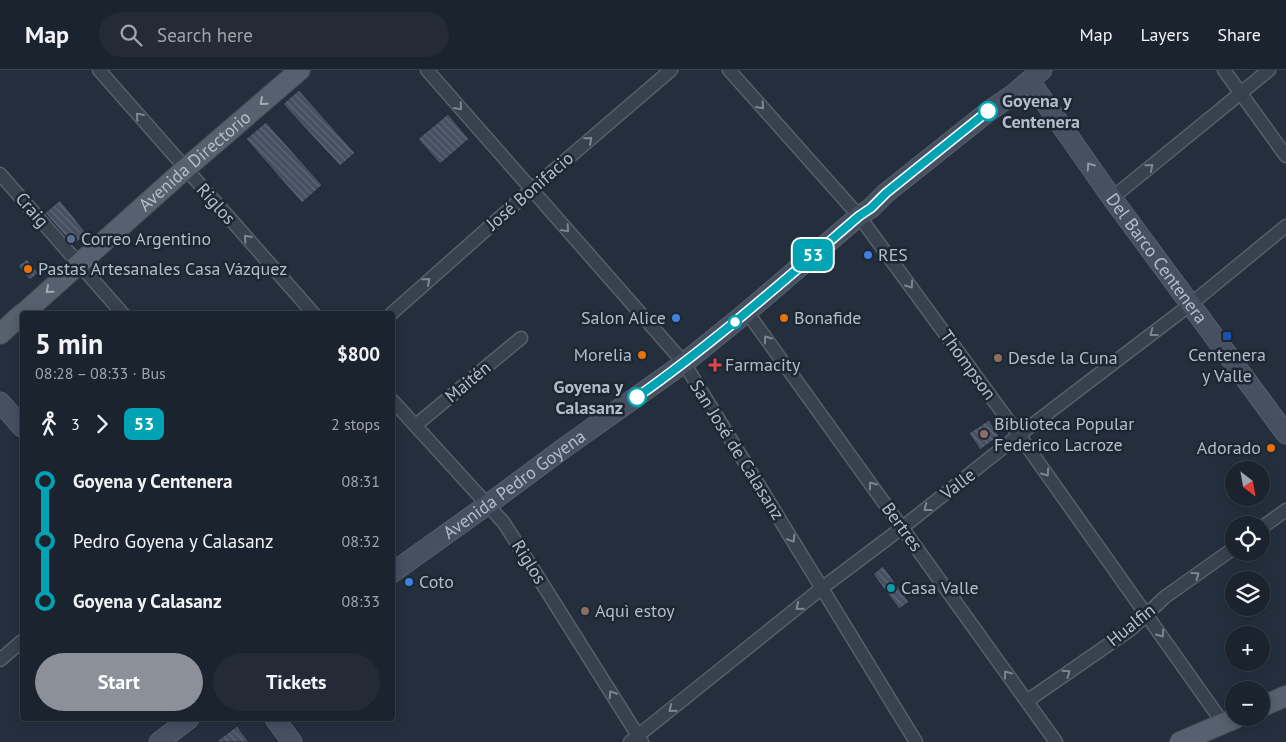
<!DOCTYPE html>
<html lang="en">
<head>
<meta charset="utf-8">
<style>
  body { margin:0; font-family:"PT Sans",sans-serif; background:#242b36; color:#f1f3f6; height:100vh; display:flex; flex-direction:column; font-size:19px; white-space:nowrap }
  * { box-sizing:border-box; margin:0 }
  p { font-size:16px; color:#a0a4aa }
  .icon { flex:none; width:28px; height:28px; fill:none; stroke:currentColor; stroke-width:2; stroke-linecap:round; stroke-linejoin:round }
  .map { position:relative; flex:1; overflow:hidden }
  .panel { position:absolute; left:20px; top:241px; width:375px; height:410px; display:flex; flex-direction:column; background:#1b232e; border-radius:5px; box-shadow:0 2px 12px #0003,0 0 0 1px #39404a }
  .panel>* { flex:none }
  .badge { padding:0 10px; border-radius:8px; font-size:18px; line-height:32px }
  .needle { width:32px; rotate:149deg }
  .buttons { position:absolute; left:1225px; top:391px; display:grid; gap:10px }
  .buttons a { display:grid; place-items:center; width:45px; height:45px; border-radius:50%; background:#1b232e; box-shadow:0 2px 12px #0003,0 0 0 1px #39404a; font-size:25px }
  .map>.badge { position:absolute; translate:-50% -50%; box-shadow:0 0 0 2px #fff }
  .legs { display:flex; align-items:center; gap:8px; height:55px; padding:0 15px; font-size:16px }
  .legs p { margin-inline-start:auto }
  .summary { display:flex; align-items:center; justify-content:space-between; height:85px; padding:0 15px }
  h1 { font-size:28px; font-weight:600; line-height:38px }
  .cta { display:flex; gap:10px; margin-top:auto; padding:10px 15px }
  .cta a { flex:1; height:58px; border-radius:30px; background:#8c9099; color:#fff; font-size:20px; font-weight:600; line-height:58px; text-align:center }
  .cta a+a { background:#242b36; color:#f1f3f6 }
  ul { padding:0 15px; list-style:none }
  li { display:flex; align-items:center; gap:18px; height:60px; font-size:19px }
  li i { display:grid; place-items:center; width:8px; height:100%; margin:0 6px; background:currentColor }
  li i::after { content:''; width:12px; height:12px; margin:-6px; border:4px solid; border-radius:50%; background:#1b232e }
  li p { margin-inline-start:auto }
  li:first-child i { background:linear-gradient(#0000 50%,currentColor 0) }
  li:last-child i { background:linear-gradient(currentColor 50%,#0000 0) }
  header { display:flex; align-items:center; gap:30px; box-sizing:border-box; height:70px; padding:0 25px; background:#1b232e; border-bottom:1px solid #39404a }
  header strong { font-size:24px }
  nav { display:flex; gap:28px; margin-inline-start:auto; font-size:18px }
  .search { width:350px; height:45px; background:#242b36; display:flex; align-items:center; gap:12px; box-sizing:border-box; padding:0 18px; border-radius:28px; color:#a0a4aa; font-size:19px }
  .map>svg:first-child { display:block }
</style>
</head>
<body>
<header>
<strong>Map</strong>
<div class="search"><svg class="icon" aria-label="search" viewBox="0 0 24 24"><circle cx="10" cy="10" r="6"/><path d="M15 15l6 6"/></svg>Search here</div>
<nav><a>Map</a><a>Layers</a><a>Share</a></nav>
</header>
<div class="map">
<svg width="1286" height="672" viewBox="0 0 1286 672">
  <defs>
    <pattern id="building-back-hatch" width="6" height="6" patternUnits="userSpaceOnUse" patternTransform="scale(1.25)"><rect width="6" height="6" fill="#455162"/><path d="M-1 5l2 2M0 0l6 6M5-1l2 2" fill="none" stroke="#5d6877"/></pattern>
  </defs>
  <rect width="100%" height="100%" fill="#242f3e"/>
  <!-- building -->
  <g fill="url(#building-back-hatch)" stroke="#1f2835">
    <polygon points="299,20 355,83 340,96 283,34"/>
    <polygon points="448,44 469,69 440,94 418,69"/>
    <polygon points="266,52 322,115 302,133 246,69"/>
    <polygon points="60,130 87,164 73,175 45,143"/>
    <polygon points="27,189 38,203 30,210 18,196"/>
    <polygon points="989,350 999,366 980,380 969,363"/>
    <polygon points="883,496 909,532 899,539 873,504"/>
    <polygon points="237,656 249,672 216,672"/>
  </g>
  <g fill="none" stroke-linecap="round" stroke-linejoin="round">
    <defs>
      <g id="street">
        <polyline points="99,0 314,244"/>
        <polyline points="427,0 684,293 916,672"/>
        <polyline points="729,0 859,146 1019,365 1223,653"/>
        <polyline points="1224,0 1286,86"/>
        <polyline points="0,104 123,244"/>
        <polyline points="1112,128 1269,0"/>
        <polyline points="747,242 1056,672"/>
        <polyline points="391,244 532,119 671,0"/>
        <polyline points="392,330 504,453 642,672"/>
        <polyline points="416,355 521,268"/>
        <polyline points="1261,458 1286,440"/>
        <polyline points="0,590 22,571"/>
        <polyline points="1027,631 1131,559 1165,527 1234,478"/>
        <polyline points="630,672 822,518 903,457 1019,365 1191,234 1286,156"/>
      </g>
      <g id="secondary">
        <path id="s1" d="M 1030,11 L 1112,128 L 1286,364"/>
        <polyline points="0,332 22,357"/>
        <path id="s2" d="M 392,503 L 487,435 L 564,378 L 684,293 L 747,242 L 859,146 L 871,138 L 886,123 L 989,41 L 1011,26 L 1042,0"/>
        <polyline points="275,649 292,672"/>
        <polyline points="159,672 189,649"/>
      </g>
      <g id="primary">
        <path id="s3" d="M 23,244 L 185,99 L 300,0"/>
        <polyline points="0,264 22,244"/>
        <polyline points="1261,637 1286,626"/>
        <polyline points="1180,672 1236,648"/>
      </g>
    </defs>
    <!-- street casing -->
    <use href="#street" stroke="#565f6c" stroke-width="15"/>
    <!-- secondary casing -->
    <use href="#secondary" stroke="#565f6c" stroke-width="21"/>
    <!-- primary casing -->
    <use href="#primary" stroke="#414a57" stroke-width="22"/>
    <!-- street -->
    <use href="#street" stroke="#38414e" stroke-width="12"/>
    <!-- secondary -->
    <use href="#secondary" stroke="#465061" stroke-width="19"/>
    <!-- primary -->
    <use href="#primary" stroke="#56606e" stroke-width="20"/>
  </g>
  <!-- one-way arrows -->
  <defs><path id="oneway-chevron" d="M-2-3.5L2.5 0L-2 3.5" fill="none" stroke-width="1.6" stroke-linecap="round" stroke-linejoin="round" transform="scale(1.25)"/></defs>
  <g stroke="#a1aab7">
    <use href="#oneway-chevron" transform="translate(263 32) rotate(139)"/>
    <use href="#oneway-chevron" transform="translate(49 220) rotate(139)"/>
  </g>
  <g stroke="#7c8592">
    <use href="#oneway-chevron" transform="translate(761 36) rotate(48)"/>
    <use href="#oneway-chevron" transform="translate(459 37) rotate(49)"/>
    <use href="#oneway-chevron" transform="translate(139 46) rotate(-131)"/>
    <use href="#oneway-chevron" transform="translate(589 70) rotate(-41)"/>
    <use href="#oneway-chevron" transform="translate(1150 97) rotate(-39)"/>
    <use href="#oneway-chevron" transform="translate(566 159) rotate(49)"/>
    <use href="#oneway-chevron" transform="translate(247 168) rotate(-132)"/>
    <use href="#oneway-chevron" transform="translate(427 211) rotate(-41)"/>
    <use href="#oneway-chevron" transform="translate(910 215) rotate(54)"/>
    <use href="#oneway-chevron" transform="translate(1153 263) rotate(143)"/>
    <use href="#oneway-chevron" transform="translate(767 269) rotate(-126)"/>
    <use href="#oneway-chevron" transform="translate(1046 403) rotate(55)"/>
    <use href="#oneway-chevron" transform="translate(872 415) rotate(-126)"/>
    <use href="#oneway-chevron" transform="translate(927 438) rotate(142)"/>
    <use href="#oneway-chevron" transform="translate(792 469) rotate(58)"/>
    <use href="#oneway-chevron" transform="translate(1196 505) rotate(-36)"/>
    <use href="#oneway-chevron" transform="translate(799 537) rotate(141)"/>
    <use href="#oneway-chevron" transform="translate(1161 564) rotate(55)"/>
    <use href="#oneway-chevron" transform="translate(1067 603) rotate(-35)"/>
    <use href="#oneway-chevron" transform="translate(1007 604) rotate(-126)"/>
    <use href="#oneway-chevron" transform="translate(612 624) rotate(-122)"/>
    <use href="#oneway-chevron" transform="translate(672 639) rotate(141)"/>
  </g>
  <use stroke="#8e96a5" href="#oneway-chevron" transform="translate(1090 96) rotate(-125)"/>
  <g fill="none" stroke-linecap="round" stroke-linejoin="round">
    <defs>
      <path id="line-1" d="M 637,327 C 715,272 787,208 859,146 L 871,138 L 886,123 L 988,41"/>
    </defs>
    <!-- line-1 casing -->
    <use href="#line-1" stroke="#fff" stroke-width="11"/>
    <!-- line-1 -->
    <use href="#line-1" stroke="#00a3b4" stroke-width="8"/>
  </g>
  <!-- markers -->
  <g fill="#fff" stroke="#00a3b4" stroke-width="2.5">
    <circle cx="988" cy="41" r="9"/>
    <circle cx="735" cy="252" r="6"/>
    <circle cx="637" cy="327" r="9"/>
  </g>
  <circle fill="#5c6f8a" stroke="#1d2633" stroke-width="2" cx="71" cy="169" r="5"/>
  <g fill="#3f7fe0" stroke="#1d2633" stroke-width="2">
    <circle cx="868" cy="185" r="5"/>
    <circle cx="676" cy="248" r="5"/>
    <circle cx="409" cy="512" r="5"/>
  </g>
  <g fill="#e8710a" stroke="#1d2633" stroke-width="2">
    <circle cx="28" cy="199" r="5"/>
    <circle cx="784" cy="248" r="5"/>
    <circle cx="642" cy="285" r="5"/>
    <circle cx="1271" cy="378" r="5"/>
  </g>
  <rect fill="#1a4fb4" stroke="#1d2633" stroke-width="2" x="1222" y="261" width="10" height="10" rx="2.5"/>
  <g fill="#8d6e63" stroke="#1d2633" stroke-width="2">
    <circle cx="998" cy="288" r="5"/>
    <circle cx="984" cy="364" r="5"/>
    <circle cx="585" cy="541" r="5"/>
  </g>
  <path fill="#e0444e" stroke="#1d2633" stroke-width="2" d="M712.5 287.5h5v5h5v5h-5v5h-5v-5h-5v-5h5z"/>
  <circle fill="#0f9aa8" stroke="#1d2633" stroke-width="2" cx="891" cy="518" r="5"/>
  <g text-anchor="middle" stroke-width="5" stroke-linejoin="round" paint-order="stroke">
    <!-- stop labels -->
    <g font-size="18" font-weight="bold" fill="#b4bcc9" stroke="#1d2633" text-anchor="start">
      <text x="1002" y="37">Goyena y<tspan x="1002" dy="21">Centenera</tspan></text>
      <text x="623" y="323" text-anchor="end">Goyena y<tspan x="623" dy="21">Calasanz</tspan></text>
    </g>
    <!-- street labels -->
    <g font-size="18" fill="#b4bcc9" stroke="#1d2633">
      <text dy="6" stroke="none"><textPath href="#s3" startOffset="230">Avenida Directorio</textPath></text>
      <text transform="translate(530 121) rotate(-41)" y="6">José Bonifacio</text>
      <text transform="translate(216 134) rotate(48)" y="6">Riglos</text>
      <text transform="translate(32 140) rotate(49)" y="6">Craig</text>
      <text dy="6" stroke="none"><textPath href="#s1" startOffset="218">Del Barco Centenera</textPath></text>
      <text transform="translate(968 295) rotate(54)" y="6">Thompson</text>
      <text transform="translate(468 312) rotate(-40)" y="6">Maitén</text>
      <text transform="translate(737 380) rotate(58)" y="6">San José de Calasanz</text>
      <text dy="6" stroke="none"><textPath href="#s2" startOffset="151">Avenida Pedro Goyena</textPath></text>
      <text transform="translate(958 414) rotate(-38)" y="6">Valle</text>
      <text transform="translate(902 457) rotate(54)" y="6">Bertres</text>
      <text transform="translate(529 492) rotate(58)" y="6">Riglos</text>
      <text transform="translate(1131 555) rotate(-39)" y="6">Hualfin</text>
    </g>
    <!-- poi labels -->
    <g font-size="18" fill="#b4bcc9" stroke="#1d2633" text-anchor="start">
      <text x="81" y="175">Correo Argentino</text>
      <text x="878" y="191">RES</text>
      <text x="38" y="205">Pastas Artesanales Casa Vázquez</text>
      <text x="666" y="254" text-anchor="end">Salon Alice</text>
      <text x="794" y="254">Bonafide</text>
      <text x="632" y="291" text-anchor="end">Morelia</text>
      <text x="1227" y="291" text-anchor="middle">Centenera<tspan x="1227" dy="21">y Valle</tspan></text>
      <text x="1008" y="294">Desde la Cuna</text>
      <text x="725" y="301">Farmacity</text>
      <text x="994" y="360">Biblioteca Popular<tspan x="994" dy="21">Federico Lacroze</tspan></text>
      <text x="1261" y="384" text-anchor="end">Adorado</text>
      <text x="419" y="518">Coto</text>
      <text x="901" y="524">Casa Valle</text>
      <text x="595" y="547">Aquì estoy</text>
    </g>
  </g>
</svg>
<div class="buttons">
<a><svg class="needle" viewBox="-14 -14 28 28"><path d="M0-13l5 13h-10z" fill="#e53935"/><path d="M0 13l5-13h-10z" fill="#a0a4aa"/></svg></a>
<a><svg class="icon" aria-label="locate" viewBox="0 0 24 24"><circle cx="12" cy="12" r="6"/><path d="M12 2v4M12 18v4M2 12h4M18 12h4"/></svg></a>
<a><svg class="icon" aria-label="layers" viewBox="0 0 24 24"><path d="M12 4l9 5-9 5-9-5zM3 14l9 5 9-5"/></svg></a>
<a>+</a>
<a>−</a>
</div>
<b class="badge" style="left:813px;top:185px;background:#00a3b4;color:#fff">53</b>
<section class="panel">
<div class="summary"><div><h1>5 min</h1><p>08:28 – 08:33 · Bus</p></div><b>$800</b></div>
<div class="legs"><svg class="icon" aria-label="walk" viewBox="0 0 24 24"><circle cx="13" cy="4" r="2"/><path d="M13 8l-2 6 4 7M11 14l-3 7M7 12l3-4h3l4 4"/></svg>3<svg class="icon" aria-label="forward" viewBox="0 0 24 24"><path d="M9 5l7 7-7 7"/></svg><b class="badge" style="background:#00a3b4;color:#fff">53</b><p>2 stops</p></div>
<ul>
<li><i style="color:#00a3b4"></i><b>Goyena y Centenera</b><p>08:31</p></li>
<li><i style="color:#00a3b4"></i><span>Pedro Goyena y Calasanz</span><p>08:32</p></li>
<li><i style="color:#00a3b4"></i><b>Goyena y Calasanz</b><p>08:33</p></li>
</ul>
<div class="cta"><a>Start</a><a>Tickets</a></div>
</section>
</div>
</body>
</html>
